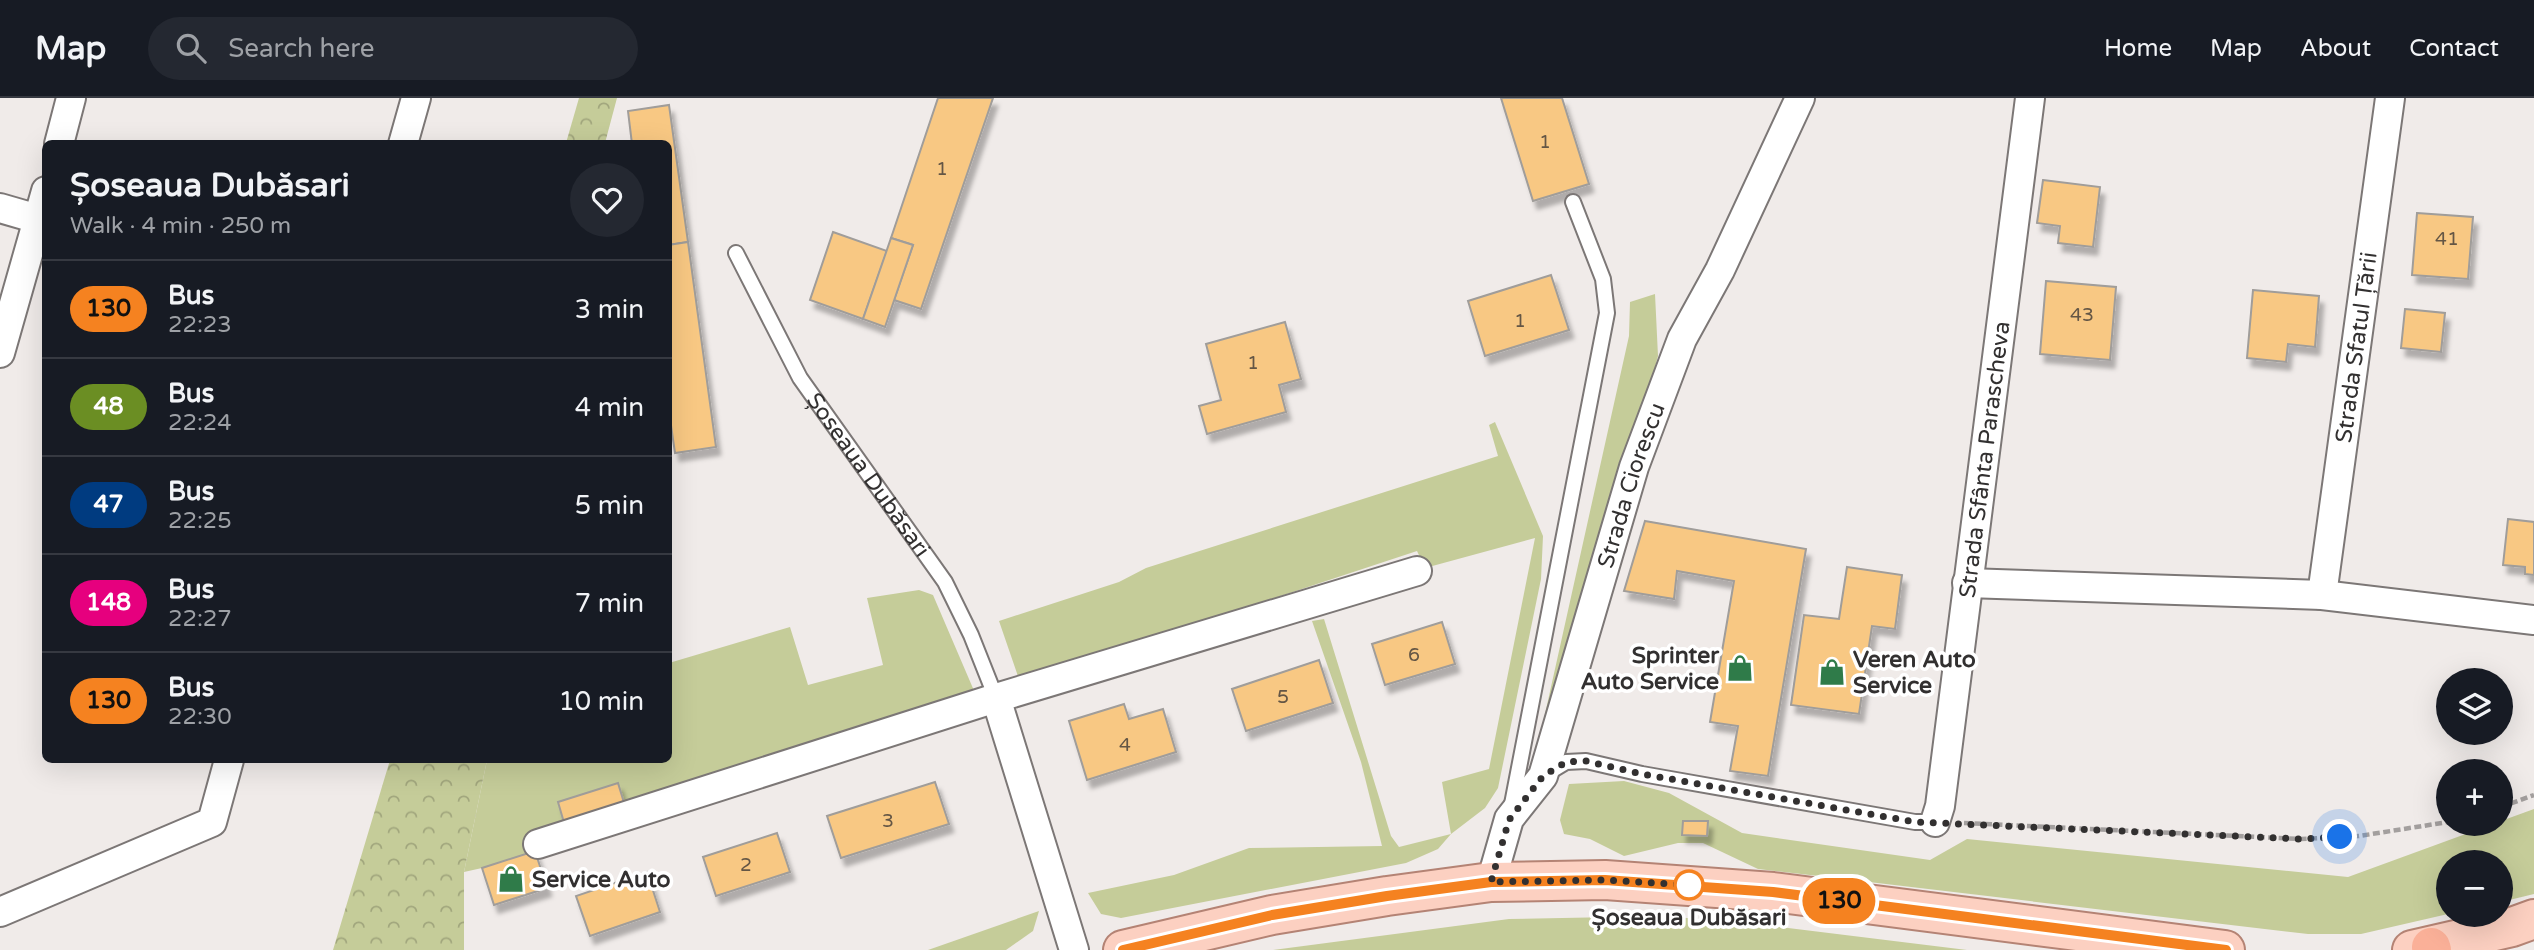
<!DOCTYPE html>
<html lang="en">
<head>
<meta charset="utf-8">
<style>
  body { margin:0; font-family:"Varela Round",sans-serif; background:#242831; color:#f1f3f6; height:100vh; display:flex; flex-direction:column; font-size:26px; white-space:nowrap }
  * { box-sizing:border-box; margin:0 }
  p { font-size:23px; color:#9ea1a6 }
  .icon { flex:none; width:38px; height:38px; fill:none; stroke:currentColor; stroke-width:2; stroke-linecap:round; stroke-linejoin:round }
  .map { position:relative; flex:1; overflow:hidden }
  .side { position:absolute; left:42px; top:42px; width:630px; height:623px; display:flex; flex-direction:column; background:#171b24; border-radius:10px; box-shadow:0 7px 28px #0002 }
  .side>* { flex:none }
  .badge { padding:0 14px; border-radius:23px; font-size:24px; line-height:46px }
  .fabs { position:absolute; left:2436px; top:570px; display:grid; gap:14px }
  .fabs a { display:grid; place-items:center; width:77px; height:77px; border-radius:50%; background:#171b24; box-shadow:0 7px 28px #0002; font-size:35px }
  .you { position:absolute; width:35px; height:35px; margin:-18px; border:5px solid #fff; border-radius:50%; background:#1a73e8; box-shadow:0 0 0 10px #1a73e833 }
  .map>.badge { position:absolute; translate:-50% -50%; box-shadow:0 0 0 4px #fff }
  .round { display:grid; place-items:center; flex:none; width:74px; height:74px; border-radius:37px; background:#242831 }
  .headline { display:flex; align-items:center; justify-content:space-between; height:119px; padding:0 28px }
  h1 { font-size:33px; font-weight:700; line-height:52px }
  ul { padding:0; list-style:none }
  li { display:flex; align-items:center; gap:21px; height:98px; padding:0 28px; border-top:2px solid #363941 }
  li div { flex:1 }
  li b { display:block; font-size:26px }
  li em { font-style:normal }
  li .badge { min-width:77px; font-weight:700; text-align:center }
  header { display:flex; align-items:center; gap:42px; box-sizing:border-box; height:98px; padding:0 35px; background:#171b24; border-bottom:2px solid #363941 }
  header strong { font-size:33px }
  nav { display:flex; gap:38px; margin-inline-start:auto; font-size:24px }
  .search { width:490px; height:63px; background:#242831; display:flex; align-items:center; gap:18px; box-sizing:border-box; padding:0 24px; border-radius:38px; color:#9ea1a6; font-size:26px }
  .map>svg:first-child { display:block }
</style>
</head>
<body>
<header>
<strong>Map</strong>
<div class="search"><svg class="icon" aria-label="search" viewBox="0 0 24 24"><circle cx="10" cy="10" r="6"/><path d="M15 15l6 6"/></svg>Search here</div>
<nav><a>Home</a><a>Map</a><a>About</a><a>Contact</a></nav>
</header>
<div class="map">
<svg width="2534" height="852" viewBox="0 0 2534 852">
  <defs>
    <pattern id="forest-crowns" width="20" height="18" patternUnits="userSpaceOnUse" patternTransform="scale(1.75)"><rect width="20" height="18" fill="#c5cc99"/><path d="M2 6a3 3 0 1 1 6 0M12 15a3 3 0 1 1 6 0" fill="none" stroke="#a1a67d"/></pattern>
    <filter id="shadow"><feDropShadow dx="4.5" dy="8" stdDeviation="2" flood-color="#0004"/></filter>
  </defs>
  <rect width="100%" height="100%" fill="#f0ebe9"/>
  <!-- green -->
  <g fill="#c5cc99">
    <polygon points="1655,196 1658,258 1645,307 1537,652 1629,238 1630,204"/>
    <polygon points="1495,324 1543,438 1541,481 1498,690 1485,710 1451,736 1438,751 1406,765 1121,820 1101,816 1088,795 1174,777 1249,750 1382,748 1361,664 1312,523 1324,521 1391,738 1399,749 1451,736 1442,684 1489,671 1535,440 1425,470 1417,453 1020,584 999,523 1119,484 1146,470 1498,358 1489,327"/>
    <polygon points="919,492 933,497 975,595 535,753 482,770 464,774 487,662 668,662 669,565 790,529 808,587 883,567 867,500"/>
    <polygon points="1624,683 1669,695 1742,735 1930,762 1967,741 2348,779 2493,726 2501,726 2501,723 2534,711 2534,796 2501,804 2501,765 2448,765 2448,816 2361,836 2308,836 1758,771 1703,745 1678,745 1624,758 1590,741 1564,736 1560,722 1569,686"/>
    <polygon points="1039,813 1033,833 1006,852 928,852"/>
    <polygon points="1665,818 1764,827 1967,852 1273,852 1509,821"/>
  </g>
  <!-- forest -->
  <g fill="url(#forest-crowns)">
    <polygon points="579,0 617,0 605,45 566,45"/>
    <polygon points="390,662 487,662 464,774 464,852 333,852"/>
  </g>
  <!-- building -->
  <g fill="#f8c883" stroke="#a09d9a" stroke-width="2" filter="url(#shadow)">
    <polygon points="938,0 993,0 921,211 894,202 913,147 891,140"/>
    <polygon points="1501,0 1562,0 1589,86 1533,103"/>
    <polygon points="669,7 688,144 668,147 668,46 632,46 628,13"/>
    <polygon points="2043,82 2100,89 2093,149 2058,145 2060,128 2037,125"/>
    <polygon points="2417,115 2473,119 2468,181 2412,177"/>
    <polygon points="833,134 887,153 863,221 810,202"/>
    <polygon points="891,140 913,147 885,229 863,221"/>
    <polygon points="688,144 716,349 675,355 668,307 668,147"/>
    <polygon points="1551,177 1569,232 1485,258 1468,203"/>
    <polygon points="2046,183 2116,189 2110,262 2040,256"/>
    <polygon points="2253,192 2319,198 2315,249 2288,246 2286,264 2247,260"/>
    <polygon points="2405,211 2445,215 2441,254 2401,250"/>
    <polygon points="1285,224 1301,281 1279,287 1286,314 1207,336 1199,308 1221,302 1206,246"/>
    <polygon points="2508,421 2534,424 2534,477 2525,476 2525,469 2503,467"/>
    <polygon points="1645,423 1806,451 1768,678 1730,673 1738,628 1710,624 1734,483 1677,473 1674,501 1624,493"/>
    <polygon points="1847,469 1902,477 1895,531 1872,528 1859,616 1791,607 1804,517 1839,521"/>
    <polygon points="1442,524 1455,566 1385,587 1372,546"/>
    <polygon points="1319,562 1333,605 1246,633 1232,591"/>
    <polygon points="1124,606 1129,621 1163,611 1176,654 1087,682 1069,623"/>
    <polygon points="935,684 949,726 841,760 827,718"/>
    <polygon points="618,685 625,708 565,728 558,704"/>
    <polygon points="1683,723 1708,723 1707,738 1682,737"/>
    <polygon points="777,735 790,774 716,798 703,759"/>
    <polygon points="535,753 547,790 494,807 482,770"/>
    <polygon points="647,774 660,814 590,838 576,798"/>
  </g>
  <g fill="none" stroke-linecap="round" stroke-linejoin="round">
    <defs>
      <g id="lane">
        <path id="s1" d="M 736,155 L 800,280 L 945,484 L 971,537 L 996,600"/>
        <polyline points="1546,676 1566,664 1586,663 1642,676 1915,724 1935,724"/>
        <polyline points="1512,706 1607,215 1603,181 1573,104"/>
      </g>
      <g id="street">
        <polyline points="59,46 71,0"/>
        <polyline points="403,46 416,0"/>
        <polyline points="0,110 38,121"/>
        <polyline points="0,255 46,93"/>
        <polyline points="1967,485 2322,497 2534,522"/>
        <path id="s2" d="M 2322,497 L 2390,0"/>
        <polyline points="996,600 1074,852"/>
        <path id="s3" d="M 1935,724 L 1940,708 L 2030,0"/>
        <polyline points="538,746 996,600 1417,473"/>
        <path id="s4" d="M 1491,784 L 1509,721 L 1543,678 L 1634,369 L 1682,241 L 1720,172 L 1800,0"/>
        <polyline points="0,814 212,724 229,662"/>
      </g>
      <g id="primary">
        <polyline points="1123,852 1272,817 1387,798 1491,784 1605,782 1773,794 2225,852"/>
        <polyline points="2412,852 2512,829 2534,821"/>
      </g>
      <polyline id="highway" points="2431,849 2432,852"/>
    </defs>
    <!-- lane casing -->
    <use href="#lane" stroke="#7c7776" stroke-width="18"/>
    <!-- street casing -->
    <use href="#street" stroke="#7c7776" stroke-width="32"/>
    <!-- primary casing -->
    <use href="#primary" stroke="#b48374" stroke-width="42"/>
    <!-- highway casing -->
    <use href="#highway" stroke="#b48374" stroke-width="42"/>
    <!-- path -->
    <g stroke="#a39f9e" stroke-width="4.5" stroke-dasharray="7 3.5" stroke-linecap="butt">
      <polyline points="2501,709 2534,697"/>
      <polyline points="1964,725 2301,741 2359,738 2448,724"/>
    </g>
    <!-- lane -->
    <use href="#lane" stroke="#fff" stroke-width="14"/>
    <!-- street -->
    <use href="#street" stroke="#fff" stroke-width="28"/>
    <!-- primary -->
    <use href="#primary" stroke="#fcd0c1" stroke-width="38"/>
    <!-- highway -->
    <use href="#highway" stroke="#fab098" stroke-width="38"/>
  </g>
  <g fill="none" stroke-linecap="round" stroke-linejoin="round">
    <defs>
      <polyline id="line" points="1123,852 1272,817 1387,798 1491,784 1605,782 1773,794 2226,852"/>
    </defs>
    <!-- line casing -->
    <use href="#line" stroke="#fff" stroke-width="16"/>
    <!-- line -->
    <use href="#line" stroke="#f58220" stroke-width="10"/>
    <!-- walk -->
    <polyline stroke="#323030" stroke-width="7" stroke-dasharray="0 12.6" points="1689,787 1605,782 1491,784 1509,722 1543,678 1566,664 1586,663 1642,676 1915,724 2301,741 2340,739"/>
  </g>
  <!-- icons -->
  <defs>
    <symbol id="shop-bare" viewBox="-9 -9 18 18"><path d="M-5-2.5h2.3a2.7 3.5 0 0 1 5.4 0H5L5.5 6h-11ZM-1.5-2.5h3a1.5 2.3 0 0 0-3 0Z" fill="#2f7b49" stroke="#fff" stroke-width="2.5" paint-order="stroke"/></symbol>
  </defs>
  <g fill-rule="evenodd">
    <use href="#shop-bare" x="1721" y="551" width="38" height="38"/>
    <use href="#shop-bare" x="1813" y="555" width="38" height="38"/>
    <use href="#shop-bare" x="492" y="762" width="38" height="38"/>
  </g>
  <!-- markers -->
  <circle fill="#fff" stroke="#f58220" stroke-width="3.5" cx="1689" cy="787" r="14"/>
  <g text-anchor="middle" stroke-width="7" stroke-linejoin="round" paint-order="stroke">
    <!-- number labels -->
    <g font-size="19" fill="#645645">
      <text x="1545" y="50">1</text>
      <text x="942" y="77">1</text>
      <text x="2447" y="147">41</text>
      <text x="2082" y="223">43</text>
      <text x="1520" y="229">1</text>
      <text x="1253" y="271">1</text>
      <text x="1414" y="563">6</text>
      <text x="1283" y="605">5</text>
      <text x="1125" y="653">4</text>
      <text x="888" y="729">3</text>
      <text x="746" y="773">2</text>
    </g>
    <!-- street labels -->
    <g font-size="23" fill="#323030" stroke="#fff">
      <text dy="8" stroke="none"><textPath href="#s2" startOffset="250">Strada Sfatul Țării</textPath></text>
      <text dy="8" stroke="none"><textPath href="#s3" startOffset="366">Strada Sfânta Parascheva</textPath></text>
      <text dy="8" stroke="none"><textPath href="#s1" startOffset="259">Șoseaua Dubăsari</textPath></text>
      <text dy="8" stroke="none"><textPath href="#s4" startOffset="424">Strada Ciorescu</textPath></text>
    </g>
    <!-- poi labels -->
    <g font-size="23" font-weight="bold" fill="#323030" stroke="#fff" text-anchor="start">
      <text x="1719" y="565" text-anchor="end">Sprinter<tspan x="1719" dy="26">Auto Service</tspan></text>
      <text x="1853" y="569">Veren Auto<tspan x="1853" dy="26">Service</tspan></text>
      <text x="532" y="789">Service Auto</text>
    </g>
    <!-- stop labels -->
    <g font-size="23" font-weight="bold" fill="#323030" stroke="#fff">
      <text x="1689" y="827">Șoseaua Dubăsari</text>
    </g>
  </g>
</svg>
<div class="fabs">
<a><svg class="icon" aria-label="layers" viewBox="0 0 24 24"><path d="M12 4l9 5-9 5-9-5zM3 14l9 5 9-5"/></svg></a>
<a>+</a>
<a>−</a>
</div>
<div class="you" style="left:2340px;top:739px"></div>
<b class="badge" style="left:1839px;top:803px;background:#f58220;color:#111">130</b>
<section class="side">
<div class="headline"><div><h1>Șoseaua Dubăsari</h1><p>Walk · 4 min · 250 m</p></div><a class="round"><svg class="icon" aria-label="heart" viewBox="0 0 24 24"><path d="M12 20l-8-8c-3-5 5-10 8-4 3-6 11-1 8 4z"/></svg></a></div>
<ul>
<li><span class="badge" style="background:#f58220;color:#111">130</span><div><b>Bus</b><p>22:23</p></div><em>3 min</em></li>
<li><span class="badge" style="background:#6b8e23;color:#fff">48</span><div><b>Bus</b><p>22:24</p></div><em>4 min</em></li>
<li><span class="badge" style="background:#003b80;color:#fff">47</span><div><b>Bus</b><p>22:25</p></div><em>5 min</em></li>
<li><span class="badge" style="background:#e6007e;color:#fff">148</span><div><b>Bus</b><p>22:27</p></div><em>7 min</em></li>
<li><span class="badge" style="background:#f58220;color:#111">130</span><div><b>Bus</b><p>22:30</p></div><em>10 min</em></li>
</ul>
</section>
</div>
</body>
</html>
